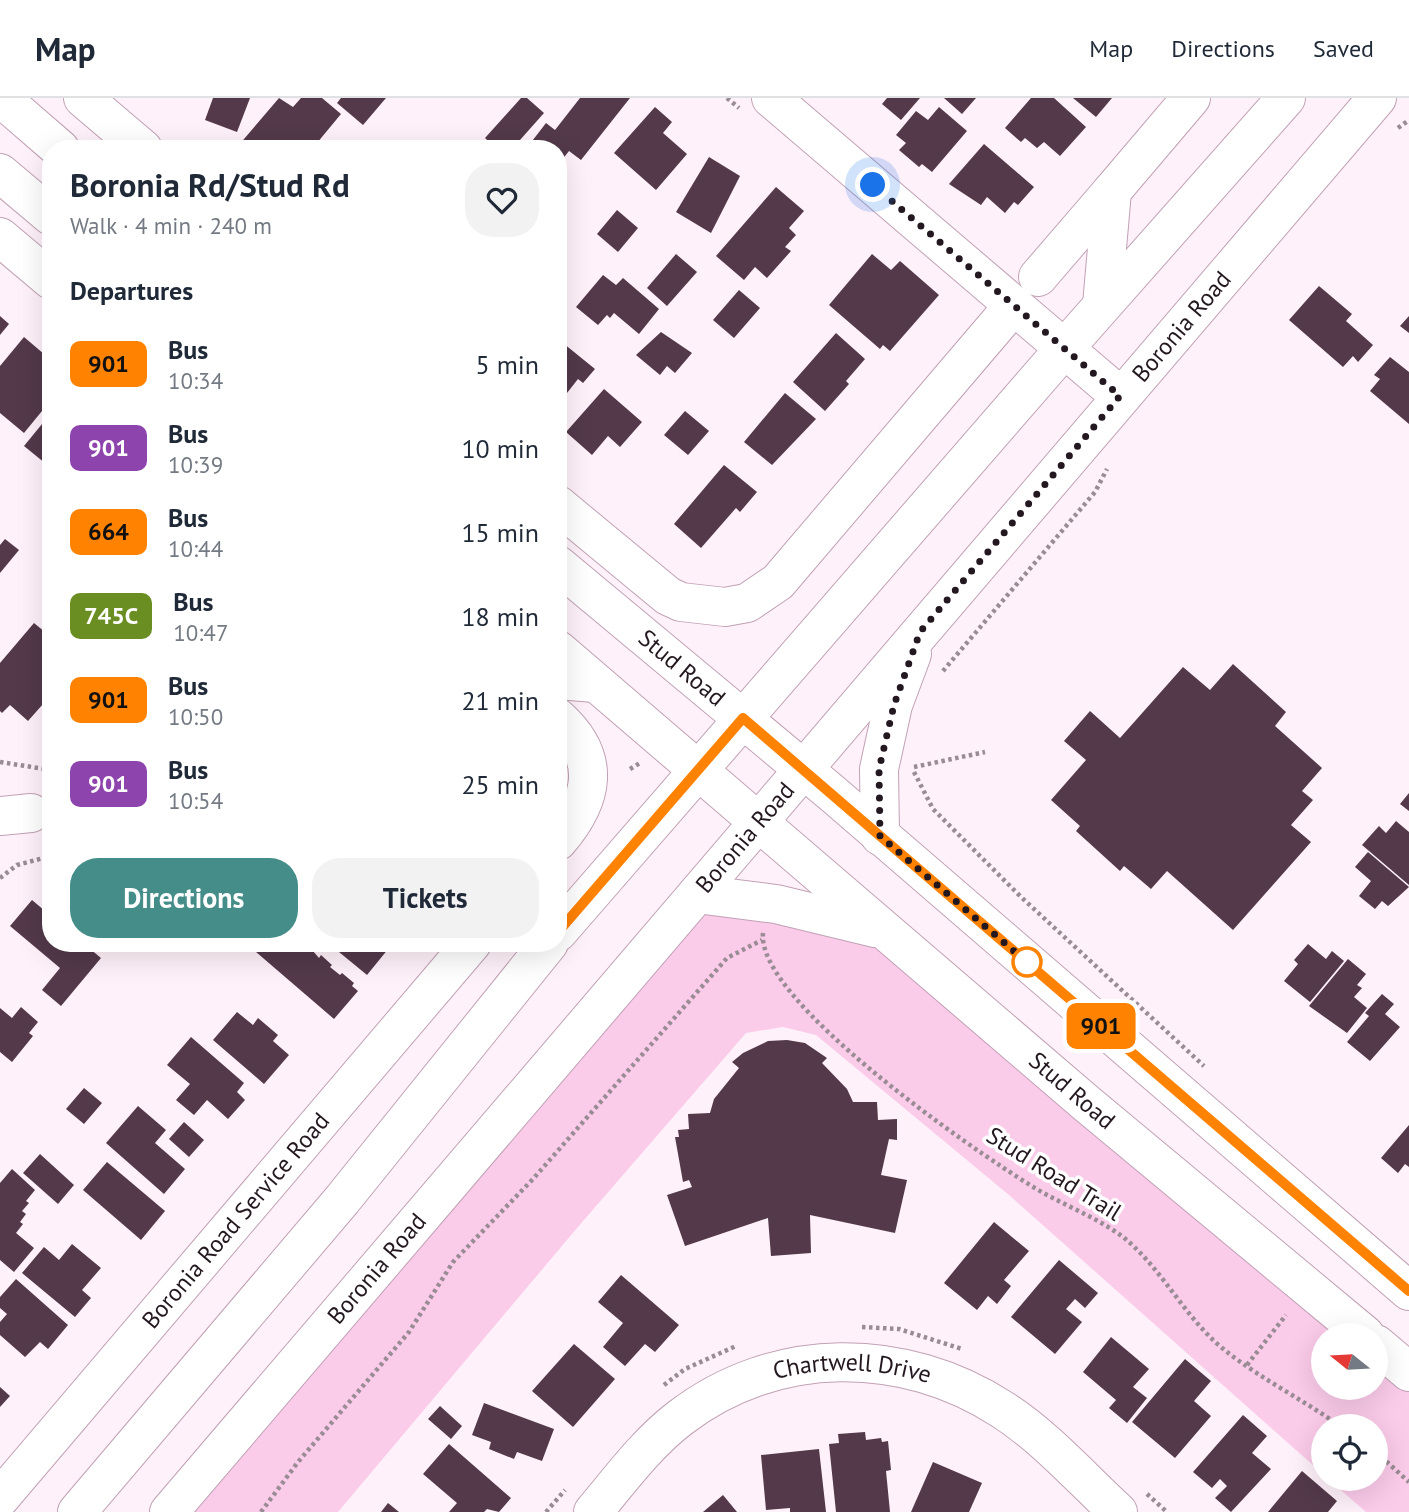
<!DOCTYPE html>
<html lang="en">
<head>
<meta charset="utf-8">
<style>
  body { margin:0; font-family:"PT Sans",sans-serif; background:#f2f2f3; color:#1f2937; height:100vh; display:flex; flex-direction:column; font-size:26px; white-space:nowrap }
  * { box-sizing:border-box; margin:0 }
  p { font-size:23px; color:#747a83 }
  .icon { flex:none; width:38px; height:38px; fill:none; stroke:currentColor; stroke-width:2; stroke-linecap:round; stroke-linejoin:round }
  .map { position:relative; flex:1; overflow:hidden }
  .side { position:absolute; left:42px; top:42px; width:525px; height:812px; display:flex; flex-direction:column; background:#fff; border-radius:28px; box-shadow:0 7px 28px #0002 }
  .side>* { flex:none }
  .badge { padding:0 14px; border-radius:10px; font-size:24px; line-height:46px }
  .needle { width:46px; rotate:288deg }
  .controls { position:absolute; left:1311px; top:1225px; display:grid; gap:14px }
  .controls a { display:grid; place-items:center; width:77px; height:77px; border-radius:50%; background:#fff; box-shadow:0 7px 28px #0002; font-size:35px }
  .you { position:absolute; width:35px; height:35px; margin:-18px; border:5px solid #fff; border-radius:50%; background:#1a73e8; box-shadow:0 0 0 10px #1a73e833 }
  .map>.badge { position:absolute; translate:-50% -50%; box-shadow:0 0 0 4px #fff }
  h2 { padding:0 28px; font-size:26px; line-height:63px }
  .round { display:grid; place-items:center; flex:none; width:74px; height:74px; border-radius:28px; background:#f2f2f3 }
  .overview { display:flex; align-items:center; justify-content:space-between; height:119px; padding:0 28px }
  h1 { font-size:33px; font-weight:700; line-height:52px }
  .action { display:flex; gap:14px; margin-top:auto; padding:14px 28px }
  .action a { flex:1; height:80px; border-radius:28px; background:#458d89; color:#fff; font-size:28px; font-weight:700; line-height:80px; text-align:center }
  .action a+a { background:#f2f2f3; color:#1f2937 }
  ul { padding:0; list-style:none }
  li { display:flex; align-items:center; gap:21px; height:84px; padding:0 28px }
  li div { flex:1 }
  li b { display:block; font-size:26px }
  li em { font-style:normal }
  li .badge { min-width:77px; font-weight:700; text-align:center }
  header { display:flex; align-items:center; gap:42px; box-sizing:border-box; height:98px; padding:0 35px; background:#fff; border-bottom:2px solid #e0e1e3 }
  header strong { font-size:33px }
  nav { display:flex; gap:38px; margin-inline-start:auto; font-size:24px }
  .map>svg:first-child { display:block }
</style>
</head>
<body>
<header>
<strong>Map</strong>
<nav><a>Map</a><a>Directions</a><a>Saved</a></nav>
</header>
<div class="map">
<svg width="1409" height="1414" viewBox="0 0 1409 1414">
  <rect width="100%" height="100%" fill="#fff1f9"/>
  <!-- green -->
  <polygon fill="#fbcbea" points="697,796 880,831 1365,1237 1323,1237 1323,1290 1376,1290 1376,1246 1409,1274 1409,1414 1366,1414 1328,1381 1376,1381 1376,1328 1323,1328 1323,1376 1009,1097 816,937 783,929 746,935 577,1130 338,1414 169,1414"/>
  <!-- building -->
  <g fill="#53394a">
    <polygon points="213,0 250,0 237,34 205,22"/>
    <polygon points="279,0 293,9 301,0 322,0 341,16 312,51 304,51 297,46 293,51 241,51 238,48"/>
    <polygon points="341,0 386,0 363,27 337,5"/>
    <polygon points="521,0 527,0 544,15 512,51 497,51 485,40"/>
    <polygon points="580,0 630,0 581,62 569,53 558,67 558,51 526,51 546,25 555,32"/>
    <polygon points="887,0 920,0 901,22 882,6"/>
    <polygon points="944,0 976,0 962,16"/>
    <polygon points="1031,0 1054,0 1086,29 1060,58 1044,44 1037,50 1025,40 1021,44 1005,30"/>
    <polygon points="1073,0 1112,0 1096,19"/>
    <polygon points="655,9 672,24 663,35 687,56 656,92 614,55"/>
    <polygon points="939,9 967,33 932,74 922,66 919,69 899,52 906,45 896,37 916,13 928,22"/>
    <polygon points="984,46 1034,89 1018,107 1014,104 1005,115 987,99 981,107 949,86"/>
    <polygon points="709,59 740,78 711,135 676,114"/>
    <polygon points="776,89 804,113 789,130 796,137 785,149 791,153 767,180 755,169 744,182 716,158"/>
    <polygon points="617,112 638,130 618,154 597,136"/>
    <polygon points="676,156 697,174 667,208 647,190"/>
    <polygon points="872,156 891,172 900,163 939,197 890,253 883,247 880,251 829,207"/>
    <polygon points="603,177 616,187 623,180 659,211 639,236 614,215 610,220 607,217 598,227 576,209"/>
    <polygon points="1319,188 1352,216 1346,223 1373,247 1358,264 1353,258 1343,269 1289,222"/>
    <polygon points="739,192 760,210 734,240 713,222"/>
    <polygon points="0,218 9,226 0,237"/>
    <polygon points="1409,218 1409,235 1400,228"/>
    <polygon points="661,234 692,255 675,275 667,268 660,277 636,257"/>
    <polygon points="836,235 865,261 846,283 849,286 825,313 793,284"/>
    <polygon points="24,239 51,262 51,302 24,335 0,315 0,268"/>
    <polygon points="558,241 595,271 583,285 578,281 567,295 561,290 558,293"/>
    <polygon points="1390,259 1409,274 1409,326 1370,293 1380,281 1374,277"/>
    <polygon points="604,291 642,324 620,349 608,338 592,357 566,334"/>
    <polygon points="785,295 816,321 772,367 744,344"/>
    <polygon points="685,313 709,333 688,357 664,337"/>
    <polygon points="51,315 51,370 24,348"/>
    <polygon points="724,367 757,394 740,414 736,410 701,450 674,426"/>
    <polygon points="5,441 19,452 0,475 0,447"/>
    <polygon points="34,525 51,539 48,554 51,557 51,597 28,623 10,607 2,615 0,613 0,565"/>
    <polygon points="1233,566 1286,614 1275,628 1322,670 1302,693 1313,702 1291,727 1311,744 1233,832 1167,773 1151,791 1124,768 1120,773 1076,733 1080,728 1051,702 1086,662 1064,643 1090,613 1120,640 1183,569 1210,592"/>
    <polygon points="1409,695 1409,713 1400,706"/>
    <polygon points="1396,723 1409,734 1409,787 1362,747 1379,728 1386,735"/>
    <polygon points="1368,754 1409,789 1388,808 1382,803 1375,811 1359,798 1371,783 1355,769"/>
    <polygon points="32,802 51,818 51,845 83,845 101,860 61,908 42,892 60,870 10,828"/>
    <polygon points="240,845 306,845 319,860 321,857 332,867 330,869 340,877 342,875 354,885 352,888 358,893 334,921 248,847 246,850"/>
    <polygon points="328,845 393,845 367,877"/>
    <polygon points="1308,846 1326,861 1332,853 1344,863 1310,904 1284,883 1298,866 1294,862"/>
    <polygon points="1348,861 1366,876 1357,887 1362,890 1354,899 1367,910 1347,935 1309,908"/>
    <polygon points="1382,896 1394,906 1385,916 1400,929 1370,963 1347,944 1369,918 1365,915"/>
    <polygon points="21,909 38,924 29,935 33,938 12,964 0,954 0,910 12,920"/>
    <polygon points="237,914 253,927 258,920 278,937 273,943 289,957 264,986 213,942"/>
    <polygon points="191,939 244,985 237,994 245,1002 228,1021 207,1002 194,1017 176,1002 190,986 167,967"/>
    <polygon points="787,942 805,945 827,960 822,965 847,991 853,1004 877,1004 878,1022 897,1021 897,1042 889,1041 881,1077 907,1082 895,1135 810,1117 811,1155 771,1158 768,1120 685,1148 667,1097 692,1089 689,1082 683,1084 675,1039 679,1039 678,1032 689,1031 688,1016 710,1015 714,1001 739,970 732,964 743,955 768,943"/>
    <polygon points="84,990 102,1005 84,1026 66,1011"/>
    <polygon points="138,1008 166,1032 155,1045 185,1071 164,1096 106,1045"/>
    <polygon points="184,1024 204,1042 189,1059 169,1041"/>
    <polygon points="1409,1027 1409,1069 1405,1066 1398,1075 1381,1060"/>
    <polygon points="40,1056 74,1087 58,1106 23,1075"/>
    <polygon points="107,1064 165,1113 141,1142 83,1092"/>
    <polygon points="12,1071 35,1092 26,1103 29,1105 22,1113 26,1116 20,1124 23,1126 16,1135 34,1150 14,1174 0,1162 0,1085"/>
    <polygon points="994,1124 1029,1153 1004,1182 1011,1188 997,1206 988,1198 977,1212 944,1185"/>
    <polygon points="72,1146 101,1170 82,1192 91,1200 75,1219 22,1175 44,1149 59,1162"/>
    <polygon points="1059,1162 1098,1195 1085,1210 1075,1201 1066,1211 1082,1224 1055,1256 1011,1219"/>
    <polygon points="621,1177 679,1227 655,1254 645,1246 625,1268 603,1249 623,1225 598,1204"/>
    <polygon points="16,1181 68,1227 48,1251 40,1244 25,1259 0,1237 0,1224 7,1216 0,1210 0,1199"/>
    <polygon points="1111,1239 1149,1271 1133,1289 1147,1300 1127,1325 1109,1310 1116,1302 1083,1274"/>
    <polygon points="574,1246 615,1281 573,1329 532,1293"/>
    <polygon points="1185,1261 1211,1283 1194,1303 1211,1318 1175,1360 1132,1324"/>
    <polygon points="0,1289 10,1298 0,1309"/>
    <polygon points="484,1305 554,1331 542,1363 517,1354 514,1361 489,1351 491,1344 472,1337"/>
    <polygon points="440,1308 462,1328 451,1341 428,1321"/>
    <polygon points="1243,1317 1267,1338 1252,1355 1271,1371 1231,1414 1215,1400 1227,1388 1220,1381 1212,1390 1193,1374"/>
    <polygon points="865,1334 866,1342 881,1340 882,1344 888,1343 891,1372 886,1373 890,1414 836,1414 829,1346 839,1345 838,1336"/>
    <polygon points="449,1346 511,1400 499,1414 487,1411 484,1414 449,1414 457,1405 423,1376"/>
    <polygon points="819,1351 826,1414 790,1414 790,1410 766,1412 761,1357"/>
    <polygon points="933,1364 982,1385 969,1414 911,1414"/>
    <polygon points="1302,1373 1337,1403 1328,1414 1268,1414"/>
    <polygon points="723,1397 737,1414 703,1414"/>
    <polygon points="388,1405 399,1414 381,1414"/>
  </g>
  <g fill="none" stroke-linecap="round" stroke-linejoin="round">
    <defs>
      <g id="minor">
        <polyline points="83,0 143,51"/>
        <polyline points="771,0 1120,298"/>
        <polyline points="0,139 51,182"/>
        <polyline points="1038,179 1112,93"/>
        <polyline points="1102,207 1112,93 1191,0"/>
        <polyline points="558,407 668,498 681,504 725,509 747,505 778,484 1014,207"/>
        <polyline points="558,582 595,585"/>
        <path d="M 558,620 C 602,660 594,701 558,743"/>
        <polyline points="0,718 31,715"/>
        <path id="s1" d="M 0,1400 L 472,845"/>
        <path id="s2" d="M 593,1414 C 620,1382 646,1346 680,1320 C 775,1247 903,1247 1003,1312 C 1045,1339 1081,1380 1118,1414"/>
      </g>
      <g id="major">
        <polyline points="1,0 60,51"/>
        <polyline points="0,75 51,118"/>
        <path id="s3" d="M 558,467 L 833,696 L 1409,1193"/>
        <path id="s4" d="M 558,552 L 1086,1005 L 1365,1237"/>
        <polyline points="880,738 879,671 893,607 912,556"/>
        <polyline points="697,796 776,806 875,830"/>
        <polyline points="558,834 1064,251 1286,0"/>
        <polyline points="1376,1246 1409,1274"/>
        <polyline points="77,1414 342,1102 549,845"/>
        <path id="s5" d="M 169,1414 L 1377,0"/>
      </g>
    </defs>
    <!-- minor casing -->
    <use href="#minor" stroke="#c1a1b5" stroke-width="40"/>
    <!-- major casing -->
    <use href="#major" stroke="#c1a1b5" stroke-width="40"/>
    <!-- path -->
    <g stroke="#998c94" stroke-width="4.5" stroke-dasharray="3.5 3.5" stroke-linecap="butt">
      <polyline points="727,0 739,10"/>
      <polyline points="1398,30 1409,22"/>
      <polyline points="943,573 1095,394 1107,371"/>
      <polyline points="0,664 51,672"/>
      <polyline points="914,669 985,654"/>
      <polyline points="630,671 640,665"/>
      <polyline points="914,674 933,711 1020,798 1204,968"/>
      <polyline points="0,780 17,767 51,758"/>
      <path d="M 763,835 C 756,903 975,1053 1030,1087 C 1060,1106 1095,1118 1123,1139 C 1157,1166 1179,1208 1210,1239 C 1242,1271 1301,1300 1340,1328"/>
      <polyline points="862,1229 899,1231 962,1251"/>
      <polyline points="1247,1267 1286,1217"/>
      <polyline points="664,1287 685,1271 736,1248"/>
      <polyline points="1376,1354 1409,1384"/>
      <polyline points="1147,1396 1167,1414"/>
      <polyline points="261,1414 298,1364 409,1234 453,1164 533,1081 727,860 762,842"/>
      <polyline points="546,1414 565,1392"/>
    </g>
    <!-- minor -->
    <use href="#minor" stroke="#fff" stroke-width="38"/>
    <!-- major -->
    <use href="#major" stroke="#fff" stroke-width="38"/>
  </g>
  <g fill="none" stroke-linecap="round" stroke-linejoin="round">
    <defs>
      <polyline id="line" points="558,834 743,620 1409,1193"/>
    </defs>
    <!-- line casing -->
    <use href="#line" stroke="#fff" stroke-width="16"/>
    <!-- line -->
    <use href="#line" stroke="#ff8200" stroke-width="10"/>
    <!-- walk -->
    <polyline stroke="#241820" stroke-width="7" stroke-dasharray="0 12.6" points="873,87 1120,298 920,534 894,607 879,671 880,738 1029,866 1027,864"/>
  </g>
  <!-- markers -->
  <circle fill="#fff" stroke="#ff8200" stroke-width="3.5" cx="1027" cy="864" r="14"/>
  <g text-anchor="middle" stroke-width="7" stroke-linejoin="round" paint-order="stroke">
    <!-- street labels -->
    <g font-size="24" fill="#241820" stroke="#fff">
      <text dy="8" stroke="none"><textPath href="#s5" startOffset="1559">Boronia Road</textPath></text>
      <text dy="8" stroke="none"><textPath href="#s3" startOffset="161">Stud Road</textPath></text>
      <text dy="8" stroke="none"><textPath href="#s5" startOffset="887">Boronia Road</textPath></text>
      <text dy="8" stroke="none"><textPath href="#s4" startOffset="677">Stud Road</textPath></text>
      <text transform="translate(1054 1076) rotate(32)" y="8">Stud Road Trail</text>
      <text dy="8" stroke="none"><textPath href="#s1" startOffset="364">Boronia Road Service Road</textPath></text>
      <text dy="8" stroke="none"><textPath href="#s5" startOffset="320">Boronia Road</textPath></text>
      <text dy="8" stroke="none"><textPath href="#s2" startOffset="313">Chartwell Drive</textPath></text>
    </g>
  </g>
</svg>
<div class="controls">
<a><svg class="needle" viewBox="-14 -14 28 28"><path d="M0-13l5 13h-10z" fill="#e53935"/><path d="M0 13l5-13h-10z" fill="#747a83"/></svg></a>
<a><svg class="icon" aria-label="locate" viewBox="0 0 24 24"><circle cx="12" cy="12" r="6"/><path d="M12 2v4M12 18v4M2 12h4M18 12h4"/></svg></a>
</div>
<div class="you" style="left:873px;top:87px"></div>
<b class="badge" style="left:1101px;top:928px;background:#ff8200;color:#111">901</b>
<section class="side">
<div class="overview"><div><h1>Boronia Rd/Stud Rd</h1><p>Walk · 4 min · 240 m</p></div><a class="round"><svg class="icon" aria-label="heart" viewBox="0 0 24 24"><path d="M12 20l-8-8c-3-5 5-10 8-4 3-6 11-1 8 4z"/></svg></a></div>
<h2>Departures</h2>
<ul>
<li><span class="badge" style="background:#ff8200;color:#111">901</span><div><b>Bus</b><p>10:34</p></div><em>5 min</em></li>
<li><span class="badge" style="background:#8e44ad;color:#fff">901</span><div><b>Bus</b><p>10:39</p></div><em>10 min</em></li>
<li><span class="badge" style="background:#ff8200;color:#111">664</span><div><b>Bus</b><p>10:44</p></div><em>15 min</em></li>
<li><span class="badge" style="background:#6b8e23;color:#fff">745C</span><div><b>Bus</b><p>10:47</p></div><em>18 min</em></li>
<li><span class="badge" style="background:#ff8200;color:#111">901</span><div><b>Bus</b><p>10:50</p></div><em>21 min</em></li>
<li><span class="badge" style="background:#8e44ad;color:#fff">901</span><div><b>Bus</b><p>10:54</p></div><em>25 min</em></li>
</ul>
<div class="action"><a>Directions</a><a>Tickets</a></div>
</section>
</div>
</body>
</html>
